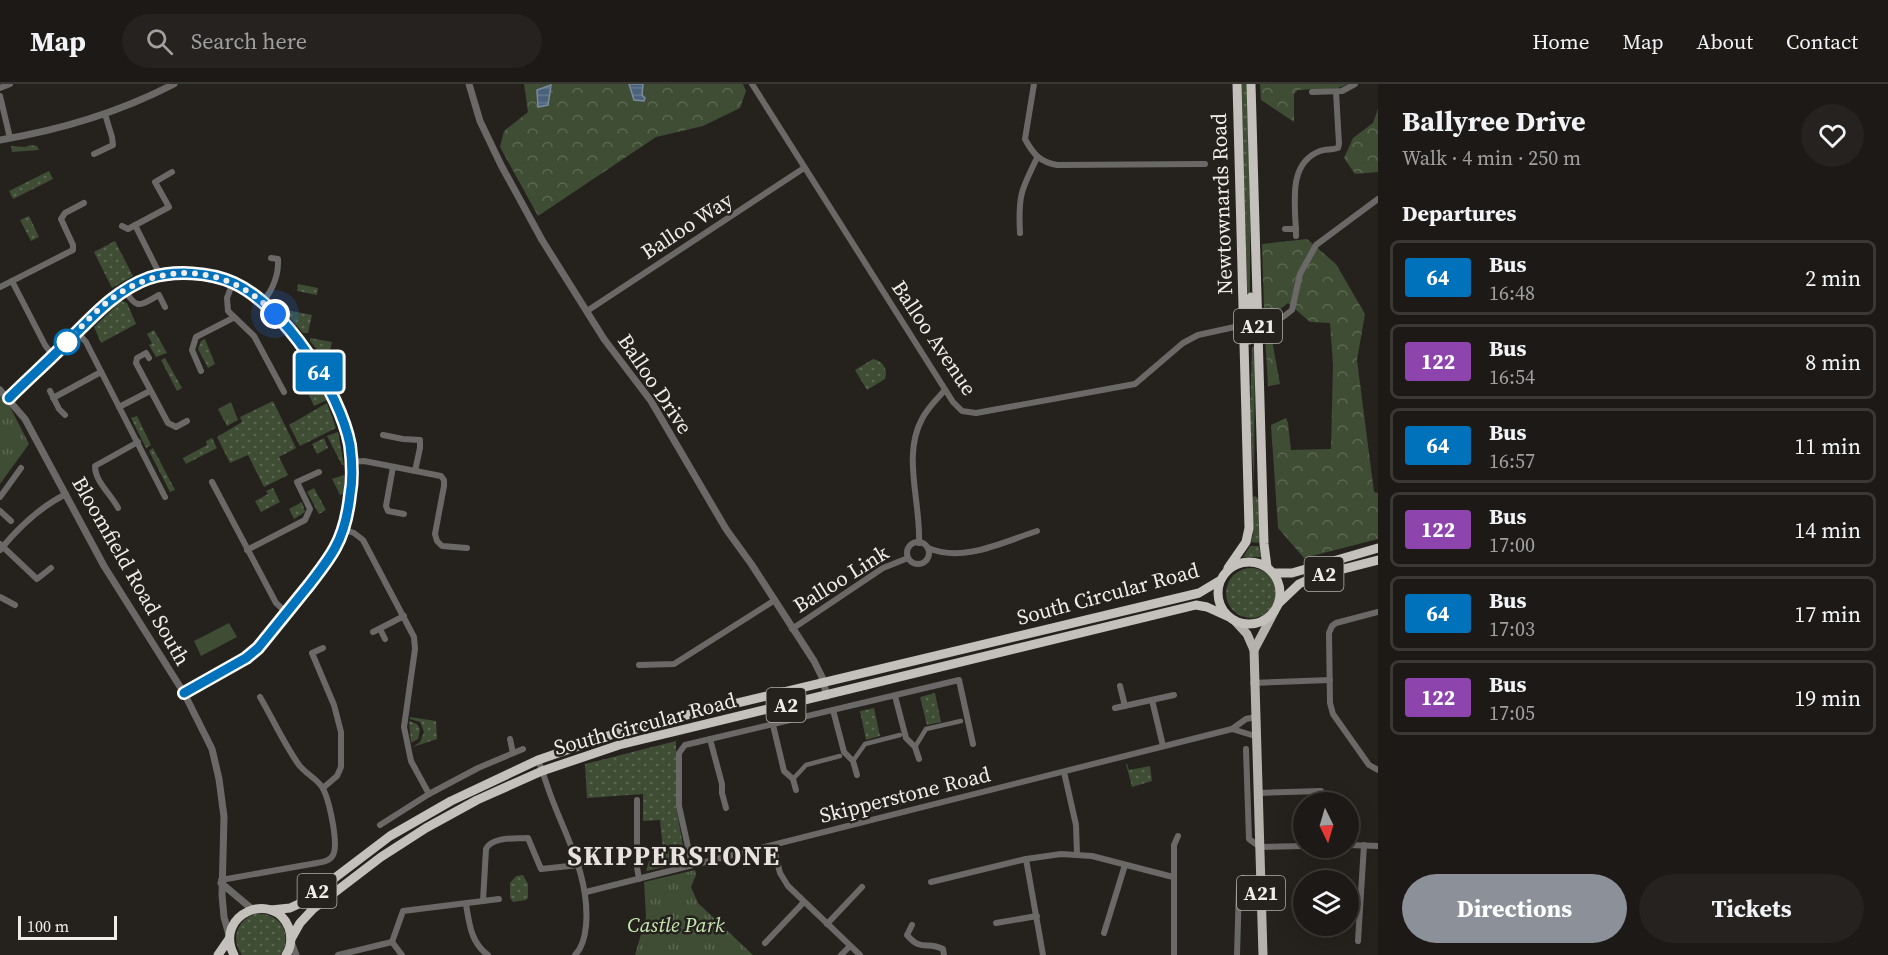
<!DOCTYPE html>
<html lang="en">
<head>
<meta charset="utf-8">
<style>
  body { margin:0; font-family:"Source Serif 4",serif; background:#25221f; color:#f1f3f6; height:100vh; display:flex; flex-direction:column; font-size:22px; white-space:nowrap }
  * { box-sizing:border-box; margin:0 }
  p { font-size:20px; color:#a0a0a1 }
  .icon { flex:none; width:33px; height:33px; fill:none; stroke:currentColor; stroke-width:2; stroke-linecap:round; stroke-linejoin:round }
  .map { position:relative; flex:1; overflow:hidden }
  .panel { display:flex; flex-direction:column; background:#1c1916; width:510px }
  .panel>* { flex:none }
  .badge { padding:0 12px; border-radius:4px; font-size:21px; line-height:39px }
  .needle { width:39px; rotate:175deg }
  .fabs { position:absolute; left:1293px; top:708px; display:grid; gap:12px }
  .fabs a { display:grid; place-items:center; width:66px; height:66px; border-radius:50%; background:#1c1916; box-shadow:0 6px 24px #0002,0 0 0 2px #3a3835; font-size:30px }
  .scale { position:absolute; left:18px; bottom:15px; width:99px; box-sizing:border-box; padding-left:6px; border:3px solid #efecea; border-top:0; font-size:16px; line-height:21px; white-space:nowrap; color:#efecea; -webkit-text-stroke:4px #25211d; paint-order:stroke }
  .you { position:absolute; width:30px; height:30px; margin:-15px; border:4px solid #fff; border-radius:50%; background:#1a73e8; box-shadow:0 0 0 9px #1a73e833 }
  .map>.badge { position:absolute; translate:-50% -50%; box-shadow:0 0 0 3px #fff }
  h2 { padding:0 24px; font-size:22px; line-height:54px }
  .round { display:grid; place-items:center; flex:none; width:63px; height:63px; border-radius:32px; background:#25221f }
  .summary { display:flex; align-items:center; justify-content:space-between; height:102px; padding:0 24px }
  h1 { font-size:28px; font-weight:700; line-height:45px }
  .primary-button { display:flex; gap:12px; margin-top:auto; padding:12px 24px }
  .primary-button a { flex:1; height:69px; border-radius:36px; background:#8c9099; color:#fff; font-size:24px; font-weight:700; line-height:69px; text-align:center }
  .primary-button a+a { background:#25221f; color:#f1f3f6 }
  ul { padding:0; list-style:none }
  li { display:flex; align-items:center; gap:18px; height:75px; margin:0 12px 9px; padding:0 12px; border:3px solid #3a3835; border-radius:9px }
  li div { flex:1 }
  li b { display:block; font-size:22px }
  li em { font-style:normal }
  li .badge { min-width:66px; font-weight:700; text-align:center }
  header { display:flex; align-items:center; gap:36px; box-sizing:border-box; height:84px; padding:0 30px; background:#1c1916; border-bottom:2px solid #3a3835 }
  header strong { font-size:28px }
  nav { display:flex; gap:33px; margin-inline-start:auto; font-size:21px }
  .search { width:420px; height:54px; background:#25221f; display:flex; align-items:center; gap:15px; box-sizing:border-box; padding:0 21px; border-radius:33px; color:#a0a0a1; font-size:22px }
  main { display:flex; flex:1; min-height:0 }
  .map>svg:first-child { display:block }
</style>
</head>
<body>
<header>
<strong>Map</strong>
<div class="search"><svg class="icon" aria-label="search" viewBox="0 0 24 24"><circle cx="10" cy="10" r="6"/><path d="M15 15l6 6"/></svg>Search here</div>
<nav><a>Home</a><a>Map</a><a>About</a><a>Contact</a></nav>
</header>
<main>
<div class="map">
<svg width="1378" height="871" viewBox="0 0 1378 871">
  <defs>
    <pattern id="grass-dots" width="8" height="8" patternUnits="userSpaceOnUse" patternTransform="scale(1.5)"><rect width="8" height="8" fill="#3f4d35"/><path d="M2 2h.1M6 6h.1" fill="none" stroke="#5b6752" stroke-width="1.8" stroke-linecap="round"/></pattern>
    <pattern id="forest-crowns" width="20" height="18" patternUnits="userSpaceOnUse" patternTransform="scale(1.5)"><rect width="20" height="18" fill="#3f4d35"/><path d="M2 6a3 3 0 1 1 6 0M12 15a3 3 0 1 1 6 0" fill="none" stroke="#5b6752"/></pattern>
    <pattern id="park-tufts" width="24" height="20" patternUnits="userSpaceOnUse" patternTransform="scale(1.5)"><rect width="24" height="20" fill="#3f4d35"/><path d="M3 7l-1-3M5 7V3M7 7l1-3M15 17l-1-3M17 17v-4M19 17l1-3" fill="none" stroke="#5b6752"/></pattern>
    <pattern id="water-rules" width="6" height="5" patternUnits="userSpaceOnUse" patternTransform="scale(1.5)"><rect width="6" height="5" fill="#4a627b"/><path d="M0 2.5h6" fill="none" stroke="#64798e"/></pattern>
  </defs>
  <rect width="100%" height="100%" fill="#25211d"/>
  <!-- grass -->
  <g fill="url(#grass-dots)">
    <polygon points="1241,0 1247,0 1250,122 1250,225 1248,232"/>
    <polygon points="49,87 53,95 13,115 9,107"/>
    <polygon points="29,132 39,153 31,157 20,136"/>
    <polygon points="115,157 133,192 112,204 94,168"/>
    <polygon points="298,200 318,204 317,211 297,207"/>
    <polygon points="121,217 127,219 136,240 101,259 94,243"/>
    <polygon points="286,226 312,231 308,249 303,249 286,229"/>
    <polygon points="154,246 167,269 156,273 149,261 152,259 147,250"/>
    <polygon points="310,254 332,258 327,278 310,257"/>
    <polygon points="205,255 215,280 208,284 198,265 201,257"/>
    <polygon points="1252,263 1255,263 1254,400 1250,333"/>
    <polygon points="165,274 182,304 177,307 161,276"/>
    <path d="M 873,275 C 883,277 888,285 885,295 L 867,306 L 855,286 Z"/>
    <polygon points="319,300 327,316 314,322 307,307"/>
    <polygon points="273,317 296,364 279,373 288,391 264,403 248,371 230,379 217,353 242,338 240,333"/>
    <polygon points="327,319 336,344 300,362 289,341"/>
    <polygon points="137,332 151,361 146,364 131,334"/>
    <polygon points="338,348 344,381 342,381 327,352"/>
    <polygon points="212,354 217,364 186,380 183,374 207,361 206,357"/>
    <polygon points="324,354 328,364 317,370 312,360"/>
    <polygon points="153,364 175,406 170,408 149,367"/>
    <polygon points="344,391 344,410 340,411 332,395"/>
    <polygon points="273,404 280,418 261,428 255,417 268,410 266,407"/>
    <polygon points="314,404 326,426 319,430 307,408"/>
    <polygon points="1255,412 1259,415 1260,459 1251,458 1253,451 1253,413"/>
    <polygon points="302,418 305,428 294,435 289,425"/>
    <polygon points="1250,462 1259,462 1261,473 1243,473"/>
    <circle cx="1251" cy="509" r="25"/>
    <polygon points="935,609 941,638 927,641 920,613"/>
    <polygon points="874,624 880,652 866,656 860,627"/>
    <polygon points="410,633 436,637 437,655 413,663 420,658 424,648 420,638 410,635"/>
    <polygon points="409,637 417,640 420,645 418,655 411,659"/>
    <polygon points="676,657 676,722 685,773 681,780 646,787 649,777 664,775 660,736 643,737 643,710 587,714 585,680"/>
    <polygon points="1126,680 1127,680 1129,686 1150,682 1152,697 1132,703"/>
    <polygon points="916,706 918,716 900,721 897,710"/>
    <polygon points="876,716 879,726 865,730 863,723"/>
    <polygon points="523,791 528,800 528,814 526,816 513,818 510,814 510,799 516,792"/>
    <path d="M 255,830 C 280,827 294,851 280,871 L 242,871 C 230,855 237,836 255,830 Z"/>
  </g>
  <!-- forest -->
  <g fill="url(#forest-crowns)">
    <polygon points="524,0 743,0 746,7 740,24 703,42 656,53 538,132 500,63 504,47 528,28"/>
    <polygon points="1260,0 1348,0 1338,4 1298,6 1294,10 1294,38 1261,16"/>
    <polygon points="1378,25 1378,88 1355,90 1344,74 1353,54 1373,39"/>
    <polygon points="31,61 37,62 39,66 12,68 11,62 25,63"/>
    <polygon points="1307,155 1336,180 1365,230 1357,276 1374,408 1378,409 1378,455 1304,474 1278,444 1271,341 1286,334 1288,339 1291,366 1331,365 1333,281 1330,239 1310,238 1288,219 1279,226 1264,225 1262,160"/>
    <polygon points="1273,241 1272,256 1280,300 1268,302 1265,251 1270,242"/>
  </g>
  <!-- park -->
  <g fill="url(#park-tufts)">
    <polygon points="0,308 5,313 29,360 0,400"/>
    <polygon points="231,318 238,336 227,342 218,325"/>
    <polygon points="695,786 696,791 691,803 698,819 753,871 635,871 646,833 644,798"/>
  </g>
  <!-- pitch -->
  <polygon fill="#3f4d35" points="229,539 237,553 201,572 194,557"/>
  <!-- water -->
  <g fill="url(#water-rules)" stroke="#7c8b9c" stroke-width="1.5">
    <polygon points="629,0 643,0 642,11 645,14 644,17 634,16"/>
    <polygon points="551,1 548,21 538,23 537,6"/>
  </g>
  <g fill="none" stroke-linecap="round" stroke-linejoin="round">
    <!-- pedestrian -->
    <g stroke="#6b6967" stroke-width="4.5">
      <polyline points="915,663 926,645 961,637"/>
      <polyline points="853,677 865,660 900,651"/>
      <polyline points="793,695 806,681 840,672"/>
    </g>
    <!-- minor -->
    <g stroke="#6b6967" stroke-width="6">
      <polyline points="752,0 953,318 962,327 976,329 1135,300 1183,259 1198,251 1244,241"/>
      <path d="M 1034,0 L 1025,55 C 1033,70 1040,78 1057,81 L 1205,80"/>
      <polyline points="0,4 10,0"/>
      <polyline points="1312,8 1342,7 1355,0"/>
      <polyline points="0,12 10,54"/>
      <polyline points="94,70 113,61 112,53 105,30"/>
      <polyline points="135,141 160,191"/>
      <polyline points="122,142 128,145 169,123 155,98 172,88"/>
      <polyline points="1285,145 1296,145"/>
      <path d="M 1020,149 C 1018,112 1021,106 1037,74"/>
      <path d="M 1296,152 C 1296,123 1286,80 1320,67 C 1325,65 1332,66 1338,64 L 1339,60 L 1336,8"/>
      <polyline points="12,197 45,261 53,272"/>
      <polyline points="233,198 227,214 228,227 254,252 284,308"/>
      <polyline points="0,203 73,166 73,161 61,135 65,129 84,119"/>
      <path d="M 125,206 C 137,227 140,221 159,211 L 165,223"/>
      <path d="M 263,218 C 273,205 279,192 278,175 L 271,174"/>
      <polyline points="587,227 804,84"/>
      <polyline points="1254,239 1283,233 1292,226 1300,190 1316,161 1378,115"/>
      <polyline points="77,248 86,258 165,413"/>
      <polyline points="149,274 146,269 137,274 136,279 168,339 176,343 187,337"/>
      <polyline points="201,287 192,266 196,253 233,234"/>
      <polyline points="50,307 59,325 65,331"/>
      <polyline points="9,314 111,215 148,195 160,191 204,190 233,198 263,218 311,274 333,315 349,357 352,389 350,411 343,445 335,464 322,485 257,564 246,574 184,609"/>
      <polyline points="53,314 101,288"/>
      <polyline points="119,323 150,307"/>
      <polyline points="383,351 403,355 420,356 420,364 415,387"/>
      <polyline points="351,378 364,377 441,392 444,396 444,402 435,450 437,457 442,462 467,464"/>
      <polyline points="393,383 386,422 388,427 404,430"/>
      <polyline points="212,398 276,519 287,529"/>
      <polyline points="0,413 21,384"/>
      <path d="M 118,424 C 111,410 95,398 95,382 L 138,358"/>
      <polyline points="0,427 11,437"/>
      <polyline points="343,445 354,449 363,456 414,553 415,565 404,643 411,677 429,710 380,741"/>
      <circle cx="918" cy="469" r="11"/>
      <path d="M 919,459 C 921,419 902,371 922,335 C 928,323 937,315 945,306"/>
      <polyline points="0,460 37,495 51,484"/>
      <path d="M 928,464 C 963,479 1003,458 1037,447"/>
      <path d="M 0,466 C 18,444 40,423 66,410"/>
      <polyline points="247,466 305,436 310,425 297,398 319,388"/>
      <polyline points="0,513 15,521"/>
      <polyline points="1378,528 1336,539 1332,542 1329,549 1330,619 1333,630 1369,681 1378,686"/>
      <polyline points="380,545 385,555"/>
      <polyline points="792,545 883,484 908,474"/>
      <polyline points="373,548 404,532"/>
      <polyline points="639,581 674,580 775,516"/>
      <polyline points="1253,599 1330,596"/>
      <polyline points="1120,602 1125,622"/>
      <polyline points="895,612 906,654 915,663 919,675"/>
      <polyline points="1152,616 1163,662"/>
      <polyline points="1115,624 1174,611"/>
      <polyline points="833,626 844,668 853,677 857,691"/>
      <polyline points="773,641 784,687 793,695 796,706"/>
      <polyline points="1232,645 1255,652"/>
      <polyline points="510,655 513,669"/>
      <polyline points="710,655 722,700 722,709 726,724"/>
      <polyline points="1246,665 1249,755 1260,763 1304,762"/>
      <path d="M 538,676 C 543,688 547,702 552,715 C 568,757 590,795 586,842 C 585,852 583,863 575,871"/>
      <polyline points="1064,688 1076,741 1077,770"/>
      <polyline points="323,704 337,692 341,683 341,648 334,621 312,569 323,564"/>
      <polyline points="1258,709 1321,707"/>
      <polyline points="429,710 478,684 523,665"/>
      <polyline points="637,716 637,783 639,795"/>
      <polyline points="773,761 780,789 788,802 860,871"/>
      <polyline points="1348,761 1378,762"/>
      <polyline points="1026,775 1043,871"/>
      <polyline points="692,781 679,722 679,669 685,661 959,596 973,660"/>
      <path d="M 221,796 L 317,779 C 323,778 330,777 333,771 C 339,760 329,714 322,703 C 316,694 306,690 299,681 C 284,660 273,635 260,613"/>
      <polyline points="931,798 1026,775 1061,770 1092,772 1173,793"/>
      <polyline points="586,808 1232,645 1246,635 1255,633"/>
      <polyline points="483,817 499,815"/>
      <path d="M 466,820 C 469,839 471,859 488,871"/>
      <polyline points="996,839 1037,832"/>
      <polyline points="827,840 862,803"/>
      <path d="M 912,841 L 907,851 C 921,868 927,857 943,865 L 944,871"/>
      <polyline points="1104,849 1125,781"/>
      <polyline points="1358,857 1364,761"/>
      <path d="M 392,858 L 403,827 L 483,817 L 486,765 C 492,752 516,755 528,754 L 541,785 L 579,781"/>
      <polyline points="765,859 804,818"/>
      <polyline points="338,871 392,858 402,871"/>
      <polyline points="841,871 850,862"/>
      <polyline points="1174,871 1174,761 1178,752"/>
      <polyline points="1237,871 1239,802 1243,794"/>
    </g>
    <!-- tertiary -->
    <g stroke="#6b6967" stroke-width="7">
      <polyline points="469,0 480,37 501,81 542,156 604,255 651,317 726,445 752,481 814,577 822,593 827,612"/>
      <path d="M 0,56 C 60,46 120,28 174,0"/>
      <polyline points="0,306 25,335 104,482 184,609 212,665 219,695 224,733 222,811 224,833 229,851"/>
      <polyline points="221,799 252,825"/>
      <polyline points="291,858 296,871"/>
    </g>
    <!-- primary -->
    <g stroke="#b5b2ae" stroke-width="9">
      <polyline points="1235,537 1247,550 1254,566 1263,871"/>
      <polyline points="1254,566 1274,528"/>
    </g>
    <!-- trunk -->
    <g stroke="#c4c0bc" stroke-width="9">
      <polyline points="1251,0 1264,460 1267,483"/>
      <polyline points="1249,256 1251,213"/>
      <circle cx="1249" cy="509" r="31"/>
      <polyline points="1228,484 1246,458 1249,444 1237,0"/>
      <polyline points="1273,489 1292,489 1378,464"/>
      <polyline points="1278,520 1299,500 1316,492 1378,476"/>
      <polyline points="271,826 290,824 303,818 390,752 451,717 538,676 628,645 1199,509 1219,497"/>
      <polyline points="291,855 300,839 313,825 381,773 426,744 477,716 542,687 619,661 1196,521 1207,523 1229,533"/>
      <polyline points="218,871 229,855"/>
      <path d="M 234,871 C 213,830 274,805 289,844 C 292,853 291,863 286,871"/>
    </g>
  </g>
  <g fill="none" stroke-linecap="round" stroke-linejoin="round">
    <defs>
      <path id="line" d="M 9,314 C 26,297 44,281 61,264 C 88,238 113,207 149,194 C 175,186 210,188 234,199 C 284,222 340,308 350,361 C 352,377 353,395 350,411 C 348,429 344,448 335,464 C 328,477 318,489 309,501 C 292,522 275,543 258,564 L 246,574 L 184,609"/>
    </defs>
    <!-- line casing -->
    <use href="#line" stroke="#fff" stroke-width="14"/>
    <!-- line -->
    <use href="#line" stroke="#0072bc" stroke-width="9"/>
    <!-- walk -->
    <path stroke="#efecea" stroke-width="6" stroke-dasharray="0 10.8" d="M 67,258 C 84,240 103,218 125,206 C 177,176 234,187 275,230"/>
  </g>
  <!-- markers -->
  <circle fill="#fff" stroke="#0072bc" stroke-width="3" cx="67" cy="258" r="12"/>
  <g text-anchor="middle" stroke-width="5" stroke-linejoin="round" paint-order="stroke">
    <!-- shield labels -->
    <g fill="#25211d" stroke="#b2afac" stroke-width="1.5">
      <rect x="1234" y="225" width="48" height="34" rx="4.5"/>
      <rect x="1304.5" y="473" width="39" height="34" rx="4.5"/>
      <rect x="766.5" y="604" width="39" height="34" rx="4.5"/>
      <rect x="297.5" y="790" width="39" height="34" rx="4.5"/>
      <rect x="1237" y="792" width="48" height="34" rx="4.5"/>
    </g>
    <g font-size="20" font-weight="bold" fill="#efecea">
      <text x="1258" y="249">A21</text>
      <text x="1324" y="497">A2</text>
      <text x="786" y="628">A2</text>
      <text x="317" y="814">A2</text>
      <text x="1261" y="816">A21</text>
    </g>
    <!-- street labels -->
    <g font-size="21" fill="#efecea" stroke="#25211d">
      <text transform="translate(1222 120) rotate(-92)" y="7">Newtownards Road</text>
      <text transform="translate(687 142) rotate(-33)" y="7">Balloo Way</text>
      <text transform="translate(934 254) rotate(56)" y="7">Balloo Avenue</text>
      <text transform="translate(655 300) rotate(56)" y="7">Balloo Drive</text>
      <text transform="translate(131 487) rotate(60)" y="7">Bloomfield Road South</text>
      <text transform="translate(841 495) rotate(-32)" y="7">Balloo Link</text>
      <text transform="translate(1108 510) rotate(-15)" y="7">South Circular Road</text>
      <text transform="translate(645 640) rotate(-15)" y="7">South Circular Road</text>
      <text transform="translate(905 711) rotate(-14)" y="7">Skipperstone Road</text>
    </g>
    <!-- park labels -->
    <g font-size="21" font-style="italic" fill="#c6e6b1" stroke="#25211d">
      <text x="676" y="848">Castle Park</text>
    </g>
    <!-- district labels -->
    <g font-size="27" font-weight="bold" letter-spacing="1.5" fill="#e7e2dd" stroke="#25211d">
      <text x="674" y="781">SKIPPERSTONE</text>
    </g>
  </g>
</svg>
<div class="fabs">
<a><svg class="needle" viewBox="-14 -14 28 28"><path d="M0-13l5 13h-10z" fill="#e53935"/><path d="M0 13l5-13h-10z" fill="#a0a0a1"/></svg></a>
<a><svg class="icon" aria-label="layers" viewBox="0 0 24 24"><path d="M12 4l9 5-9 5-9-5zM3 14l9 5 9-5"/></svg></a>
</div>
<div class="scale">100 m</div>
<div class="you" style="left:275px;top:230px"></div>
<b class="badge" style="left:319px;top:288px;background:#0072bc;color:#fff">64</b>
</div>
<section class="panel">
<div class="summary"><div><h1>Ballyree Drive</h1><p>Walk · 4 min · 250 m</p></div><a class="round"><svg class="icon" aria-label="heart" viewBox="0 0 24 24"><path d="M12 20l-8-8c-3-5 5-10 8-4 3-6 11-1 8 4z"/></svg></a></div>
<h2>Departures</h2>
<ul>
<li><span class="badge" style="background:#0072bc;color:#fff">64</span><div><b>Bus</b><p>16:48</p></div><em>2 min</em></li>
<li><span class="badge" style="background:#8e44ad;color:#fff">122</span><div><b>Bus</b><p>16:54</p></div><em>8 min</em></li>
<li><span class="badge" style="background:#0072bc;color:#fff">64</span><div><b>Bus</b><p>16:57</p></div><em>11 min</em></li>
<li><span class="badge" style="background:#8e44ad;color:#fff">122</span><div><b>Bus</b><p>17:00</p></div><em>14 min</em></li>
<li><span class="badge" style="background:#0072bc;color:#fff">64</span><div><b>Bus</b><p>17:03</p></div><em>17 min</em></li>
<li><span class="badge" style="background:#8e44ad;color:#fff">122</span><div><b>Bus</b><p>17:05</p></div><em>19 min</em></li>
</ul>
<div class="primary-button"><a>Directions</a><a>Tickets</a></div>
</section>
</main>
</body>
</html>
